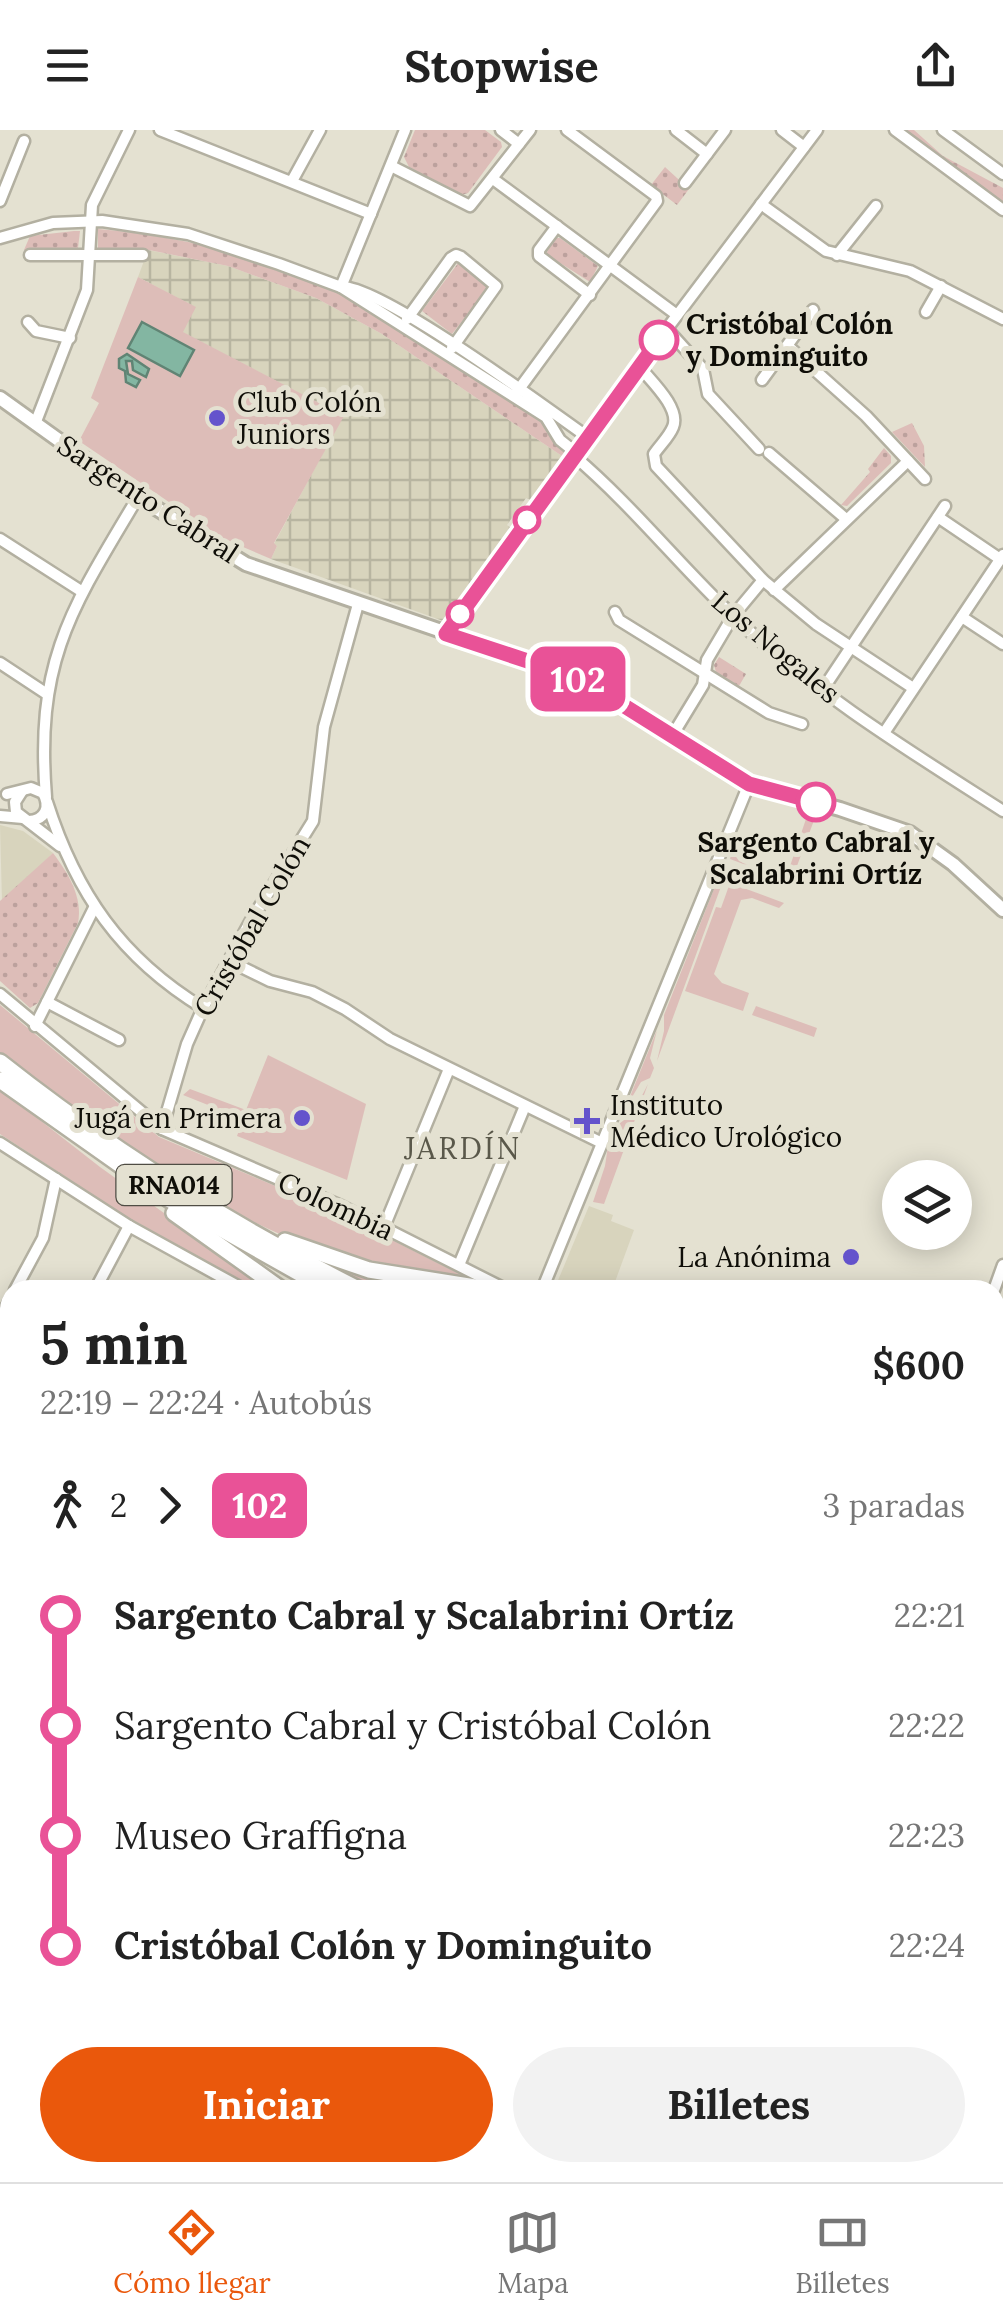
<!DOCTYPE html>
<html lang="es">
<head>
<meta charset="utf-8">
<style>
  body { margin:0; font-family:Lora,serif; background:#f2f2f2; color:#222; height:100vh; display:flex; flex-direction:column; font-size:38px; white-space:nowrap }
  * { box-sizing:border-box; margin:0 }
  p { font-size:32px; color:#767676 }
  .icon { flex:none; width:55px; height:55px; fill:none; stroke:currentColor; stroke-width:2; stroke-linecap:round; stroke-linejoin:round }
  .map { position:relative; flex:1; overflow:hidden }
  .panel { position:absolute; left:0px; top:1150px; width:1005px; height:902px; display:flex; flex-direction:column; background:#fff; border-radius:30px 30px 0 0; box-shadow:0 5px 25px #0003 }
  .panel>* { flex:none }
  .badge { padding:0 20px; border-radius:15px; font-size:35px; line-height:65px }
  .buttons { position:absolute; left:882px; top:1030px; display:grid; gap:20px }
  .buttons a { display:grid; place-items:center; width:90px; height:90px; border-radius:50%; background:#fff; box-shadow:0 5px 25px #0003; font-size:50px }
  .map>.badge { position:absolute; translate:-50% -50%; box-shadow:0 0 0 5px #fff }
  .legs { display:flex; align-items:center; gap:15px; height:110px; padding:0 40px; font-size:32px }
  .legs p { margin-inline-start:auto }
  .head { display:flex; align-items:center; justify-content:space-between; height:170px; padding:0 40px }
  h1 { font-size:55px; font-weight:800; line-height:75px }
  .primary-button { display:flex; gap:20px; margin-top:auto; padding:20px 40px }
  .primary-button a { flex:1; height:115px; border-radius:60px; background:#ea580c; color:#fff; font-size:40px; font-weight:800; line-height:115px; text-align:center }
  .primary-button a+a { background:#f2f2f2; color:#222 }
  ul { padding:0 40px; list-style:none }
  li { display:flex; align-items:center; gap:35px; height:110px; font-size:38px }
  li i { display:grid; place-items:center; width:15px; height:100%; margin:0 12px; background:currentColor }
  li i::after { content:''; width:25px; height:25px; margin:-12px; border:8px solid; border-radius:50%; background:#fff }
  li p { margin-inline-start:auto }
  li:first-child i { background:linear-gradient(#0000 50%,currentColor 0) }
  li:last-child i { background:linear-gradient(currentColor 50%,#0000 0) }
  header { display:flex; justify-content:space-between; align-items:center; height:130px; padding:0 40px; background:#fff; font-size:45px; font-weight:800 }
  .tab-bar { display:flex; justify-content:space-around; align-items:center; height:140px; border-top:2px solid #e0e0e0; background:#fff; font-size:28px; color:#767676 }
  .tab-bar a { display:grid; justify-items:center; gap:5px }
  .tab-bar .current { color:#ea580c }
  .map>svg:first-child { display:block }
</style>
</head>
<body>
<header><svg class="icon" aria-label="menu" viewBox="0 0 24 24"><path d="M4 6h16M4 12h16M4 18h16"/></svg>Stopwise<svg class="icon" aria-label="share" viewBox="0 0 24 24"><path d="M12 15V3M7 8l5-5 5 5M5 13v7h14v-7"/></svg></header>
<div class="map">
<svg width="1003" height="2052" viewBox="0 0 1003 2052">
  <defs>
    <pattern id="industrial-grid" width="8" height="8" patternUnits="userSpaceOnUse" patternTransform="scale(2.5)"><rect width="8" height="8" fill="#d8d4bd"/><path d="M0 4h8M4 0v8" fill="none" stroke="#b8b5a1"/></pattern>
    <pattern id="park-dots" width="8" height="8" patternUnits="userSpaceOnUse" patternTransform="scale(2.5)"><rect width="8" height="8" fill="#ddbdb8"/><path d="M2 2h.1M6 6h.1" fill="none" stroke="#bca19d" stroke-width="1.8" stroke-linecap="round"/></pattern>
  </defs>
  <rect width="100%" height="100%" fill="#e4e1d1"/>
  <!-- built -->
  <g fill="#d8d4bd">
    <polygon points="0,695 23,701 53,723 2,772"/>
    <polygon points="589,1076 613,1085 611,1091 634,1100 612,1160 554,1160"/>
    <polygon points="0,1521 10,1524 10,1694 0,1691"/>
    <polygon points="995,1857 1003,1862 1003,1914 995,1909"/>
    <polygon points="10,1973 10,2042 2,2044 4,2052 0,2052 0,1975"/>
  </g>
  <!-- industrial -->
  <polygon fill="url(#industrial-grid)" points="148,120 228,136 316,168 382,204 562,326 531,370 526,368 507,395 511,398 446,492 271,429 277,416 274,414 343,286 182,202 195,177 138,147"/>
  <!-- green -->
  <g fill="#ddbdb8">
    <polygon points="138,147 196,177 183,202 344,286 274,413 277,416 271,429 222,408 79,311 99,273 91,268"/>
    <polygon points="808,683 816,685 791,752 730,729 732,721 739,731 786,748"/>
    <polygon points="718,749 723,751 657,931 664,901 664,885"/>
    <polygon points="730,753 784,773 779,778 752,768 741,770 714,844 722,853 749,863 743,881 685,861 716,777 721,778"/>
    <path d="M 0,875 L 159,1007 L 337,1082 L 467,1148 C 432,1143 396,1139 362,1132 C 239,1105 99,998 0,923 Z"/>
    <polygon points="756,876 817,898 814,907 752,885"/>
    <polygon points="657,900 650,928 654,938 650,948 641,952 625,979"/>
    <polygon points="268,925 366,974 347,1050 237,1006 243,989 183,965 190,959 246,980"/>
    <polygon points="648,954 604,1074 593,1072 605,1036 608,1016 619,994 633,983"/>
    <polygon points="0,959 100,1037 271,1160 256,1160 124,1085 0,1004"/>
    <polygon points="309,1125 476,1160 378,1160"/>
    <polygon points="0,1717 10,1719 10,1831 0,1835"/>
  </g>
  <!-- park -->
  <g fill="url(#park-dots)">
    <polygon points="415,0 485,0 501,12 502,17 468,63 461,65 409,37 404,27"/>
    <polygon points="904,0 914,0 943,26 1003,58 1003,75"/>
    <polygon points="665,37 689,59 677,75 651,55"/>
    <path d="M 98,99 C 181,106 266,127 341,164 C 385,186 424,214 465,240 C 505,266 537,281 566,320 L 562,326 L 382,204 L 316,168 L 228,136 L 149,120 L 98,118 Z"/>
    <polygon points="74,101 80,101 78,118 24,120 30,106"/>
    <polygon points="555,108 560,108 598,136 590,152 546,124"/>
    <polygon points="459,132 486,154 487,160 452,204 422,181"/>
    <polygon points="912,293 924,316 925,337 892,302"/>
    <polygon points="884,318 891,326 891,333 847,376 841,375 870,342 868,339"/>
    <polygon points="719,527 746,544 739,556 716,542 714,535"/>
    <path d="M 53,723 C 68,743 83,767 78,793 L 38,873 L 30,878 L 0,851 L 0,771 Z"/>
    <polygon points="340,2042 490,2043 505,2052 334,2052"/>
  </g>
  <!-- water -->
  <g fill="#83b6a2" stroke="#608474" stroke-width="2.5">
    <polygon points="142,192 194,220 180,246 128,218"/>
    <polygon points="127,224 149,239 146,247 133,240 132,231 126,231 128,244 140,250 136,257 126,252 125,241 119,238 119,229"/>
  </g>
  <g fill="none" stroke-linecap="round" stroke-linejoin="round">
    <defs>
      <g id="minor">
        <polyline points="160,0 371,84"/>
        <polyline points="501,0 519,14"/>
        <polyline points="676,0 707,24"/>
        <polyline points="782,0 804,17"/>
        <polyline points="895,0 1003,80"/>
        <polyline points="943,0 1003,44"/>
        <polyline points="391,36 470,76 530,0"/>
        <polyline points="493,49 677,185"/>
        <polyline points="292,51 320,0"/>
        <polyline points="685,53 725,0"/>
        <polyline points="0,71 24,11"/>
        <polyline points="761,74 826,121 910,141 1003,189"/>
        <polyline points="557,96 539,120 539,126 590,165"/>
        <polyline points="0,108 53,93 102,91 188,104 279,134 341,157 546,287 560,310 575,322"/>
        <polyline points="30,125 143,125"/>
        <polyline points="837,125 876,76"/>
        <polyline points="341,157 405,0"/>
        <path d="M 342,157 C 383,157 545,277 586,306"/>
        <polyline points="926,182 941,156"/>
        <polyline points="407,189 451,128 456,125 461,127 496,156 452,218"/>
        <polyline points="28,192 36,201 70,208"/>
        <polyline points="667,199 703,239 708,264 759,319"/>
        <polyline points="789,217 866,286 925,349"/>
        <path d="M 639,236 C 650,250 681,278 673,297 C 669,307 660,315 654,324 L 656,336 L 763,450 L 816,494 L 913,558"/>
        <polyline points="762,250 813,180"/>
        <polyline points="514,266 657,71 656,66 567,0"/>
        <polyline points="35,294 87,160 92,75 129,0"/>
        <polyline points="769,323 846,389"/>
        <path d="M 573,325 C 633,376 679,435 735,488 C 815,563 911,622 1003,681"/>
        <polyline points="938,387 1000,429"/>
        <polyline points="0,409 81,461"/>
        <polyline points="774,460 908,331"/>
        <polyline points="615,482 619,490 769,583 802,594"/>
        <polyline points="962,487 1003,514"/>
        <polyline points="446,503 586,306 817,0"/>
        <polyline points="0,533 47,564"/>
        <polyline points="823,559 945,376"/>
        <polyline points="884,603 1003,425"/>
        <polyline points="672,606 703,555 707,530 733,486 763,450"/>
        <polyline points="22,661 15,672 16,682 60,716"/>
        <path d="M 7,664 L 31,658 L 43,663 C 51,677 45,690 29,691"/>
        <path d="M 46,667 C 35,531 71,479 138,367"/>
        <path d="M 47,672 C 76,763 121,828 203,878"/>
        <polyline points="0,686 23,688"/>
        <polyline points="229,831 270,851 312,862 345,879 390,909 602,1013"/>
        <polyline points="0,864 162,999 341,1076 507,1160"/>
        <polyline points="47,872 119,910"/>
        <polyline points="35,896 94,778"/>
        <polyline points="162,999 187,914 203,878 250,792 313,691 324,597 358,474"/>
        <polyline points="0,1013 129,1096 245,1160"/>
        <polyline points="384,1097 449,939"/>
        <polyline points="459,1135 525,976"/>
        <polyline points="15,1160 43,1108 56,1049"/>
        <polyline points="95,1160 129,1096"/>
        <polyline points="542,1160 749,654"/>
        <polyline points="994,1160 1003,1135"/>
        <polyline points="0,1189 10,1170"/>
        <polyline points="995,1231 1003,1236"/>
        <polyline points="0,1258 10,1262"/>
        <polyline points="995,1307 1003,1308"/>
        <polyline points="0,1345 10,1324"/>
        <polyline points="995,1428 1003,1429"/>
        <polyline points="0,1435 10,1438"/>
        <polyline points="995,1656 1003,1662"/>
        <polyline points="0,1706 10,1708"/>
        <polyline points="995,1792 1003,1797"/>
        <polyline points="995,1923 1003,1929"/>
        <polyline points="0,1967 10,1965"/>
        <polyline points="103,2042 107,2052"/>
        <polyline points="291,2042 305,2052"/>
        <polyline points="509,2042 523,2052"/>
        <polyline points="826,2042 839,2052"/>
        <polyline points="966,2046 976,2052"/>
        <polyline points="170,2052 176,2042"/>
        <polyline points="316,2052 323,2042"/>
        <polyline points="688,2052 694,2042"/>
      </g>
      <g id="major">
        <polyline points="0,268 138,367 246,434 564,543 618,572 749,654 840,679 910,703 953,734 1003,780"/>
        <polyline points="995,1677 1003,1665"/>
        <polyline points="556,2052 563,2042"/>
        <polyline points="751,2052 757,2042"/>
      </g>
      <g id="highway">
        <path d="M 0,932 C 111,1020 233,1096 360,1160"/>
        <polyline points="0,950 170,1070 329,1160"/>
        <polyline points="174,1083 282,1160"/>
        <polyline points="285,1111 369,1140 494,1160"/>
        <polyline points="995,1346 1003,1346"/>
        <polyline points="995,1359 1003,1361"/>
        <polyline points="995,1374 1003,1375"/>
      </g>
    </defs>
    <!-- minor casing -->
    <use href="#minor" stroke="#b3b0a1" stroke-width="15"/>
    <!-- major casing -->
    <use href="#major" stroke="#b3b0a1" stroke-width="18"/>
    <!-- highway casing -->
    <use href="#highway" stroke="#b3b0a1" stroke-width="20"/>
    <!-- minor -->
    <use href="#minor" stroke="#fff" stroke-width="10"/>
    <!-- major -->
    <use href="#major" stroke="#fff" stroke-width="12"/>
    <!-- highway -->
    <use href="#highway" stroke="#fff" stroke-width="15"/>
  </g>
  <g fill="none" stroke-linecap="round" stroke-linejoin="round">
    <defs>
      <polyline id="line-1" points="659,210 446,504 564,543 618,572 749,654 816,672"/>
    </defs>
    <!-- line-1 casing -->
    <use href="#line-1" stroke="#fff" stroke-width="22"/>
    <!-- line-1 -->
    <use href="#line-1" stroke="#e95297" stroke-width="15"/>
  </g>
  <!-- markers -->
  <g fill="#fff" stroke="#e95297" stroke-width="5">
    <circle cx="659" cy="210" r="18"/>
    <circle cx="527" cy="390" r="12"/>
    <circle cx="460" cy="484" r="12"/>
    <circle cx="816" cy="672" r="18"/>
  </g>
  <g fill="#6453cc" stroke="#e4e1d1" stroke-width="4">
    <circle cx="217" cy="288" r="10"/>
    <circle cx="302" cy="988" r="10"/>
    <path d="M582 976h10v10h10v10h-10v10h-10v-10h-10v-10h10z"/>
    <circle cx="851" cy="1127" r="10"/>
  </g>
  <g text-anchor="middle" stroke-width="10" stroke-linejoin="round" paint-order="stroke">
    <!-- shield labels -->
    <rect fill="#e4e1d1" stroke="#4f4d44" stroke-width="2.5" x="116.5" y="1035" width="115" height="40" rx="8"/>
    <g font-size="25" font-weight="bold" fill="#0f0e08">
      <text x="174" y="1064">RNA014</text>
    </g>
    <!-- stop labels -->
    <g font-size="28" font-weight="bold" fill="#0f0e08" stroke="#e4e1d1" text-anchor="start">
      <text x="686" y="204">Cristóbal Colón<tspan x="686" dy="32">y Dominguito</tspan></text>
      <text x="816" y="722" text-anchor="middle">Sargento Cabral y<tspan x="816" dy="32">Scalabrini Ortíz</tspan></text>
    </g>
    <!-- poi labels -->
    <g font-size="28" fill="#0f0e08" stroke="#e4e1d1" text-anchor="start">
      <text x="237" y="282">Club Colón<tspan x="237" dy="32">Juniors</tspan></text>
      <text x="610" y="985">Instituto<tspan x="610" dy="32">Médico Urológico</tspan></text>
      <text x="282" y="998" text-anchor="end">Jugá en Primera</text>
      <text x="831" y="1137" text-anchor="end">La Anónima</text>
    </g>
    <!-- street labels -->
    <g font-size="28" fill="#0f0e08" stroke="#e4e1d1">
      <text transform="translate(148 369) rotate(33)" y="10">Sargento Cabral</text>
      <text transform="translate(776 517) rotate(40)" y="10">Los Nogales</text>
      <text transform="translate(252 796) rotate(-60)" y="10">Cristóbal Colón</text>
      <text transform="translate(336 1076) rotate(25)" y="10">Colombia</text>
    </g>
    <!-- neighbourhood labels -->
    <g font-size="30" letter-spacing="2.5" fill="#5a584a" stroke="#e4e1d1">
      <text x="463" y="1029">JARDÍN</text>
    </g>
  </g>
</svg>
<div class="buttons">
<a><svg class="icon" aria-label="layers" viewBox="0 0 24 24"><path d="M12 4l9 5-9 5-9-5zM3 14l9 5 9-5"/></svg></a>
</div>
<b class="badge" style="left:578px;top:549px;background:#e95297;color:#fff">102</b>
<section class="panel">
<div class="head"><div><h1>5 min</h1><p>22:19 – 22:24 · Autobús</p></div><b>$600</b></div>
<div class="legs"><svg class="icon" aria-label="walk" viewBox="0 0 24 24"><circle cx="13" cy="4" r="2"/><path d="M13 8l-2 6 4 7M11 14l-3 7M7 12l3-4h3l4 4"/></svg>2<svg class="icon" aria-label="forward" viewBox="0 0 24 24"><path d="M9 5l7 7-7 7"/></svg><b class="badge" style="background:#e95297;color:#fff">102</b><p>3 paradas</p></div>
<ul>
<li><i style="color:#e95297"></i><b>Sargento Cabral y Scalabrini Ortíz</b><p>22:21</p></li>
<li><i style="color:#e95297"></i><span>Sargento Cabral y Cristóbal Colón</span><p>22:22</p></li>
<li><i style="color:#e95297"></i><span>Museo Graffigna</span><p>22:23</p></li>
<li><i style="color:#e95297"></i><b>Cristóbal Colón y Dominguito</b><p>22:24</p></li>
</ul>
<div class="primary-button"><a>Iniciar</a><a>Billetes</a></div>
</section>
</div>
<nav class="tab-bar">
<a class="current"><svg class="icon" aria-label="directions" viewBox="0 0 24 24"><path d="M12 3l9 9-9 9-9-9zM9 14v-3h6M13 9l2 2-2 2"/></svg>Cómo llegar</a>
<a><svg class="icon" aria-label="map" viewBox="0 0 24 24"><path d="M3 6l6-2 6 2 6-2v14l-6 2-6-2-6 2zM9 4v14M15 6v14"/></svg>Mapa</a>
<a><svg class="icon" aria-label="tickets" viewBox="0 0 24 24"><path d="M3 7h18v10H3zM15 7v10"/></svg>Billetes</a>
</nav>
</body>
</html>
